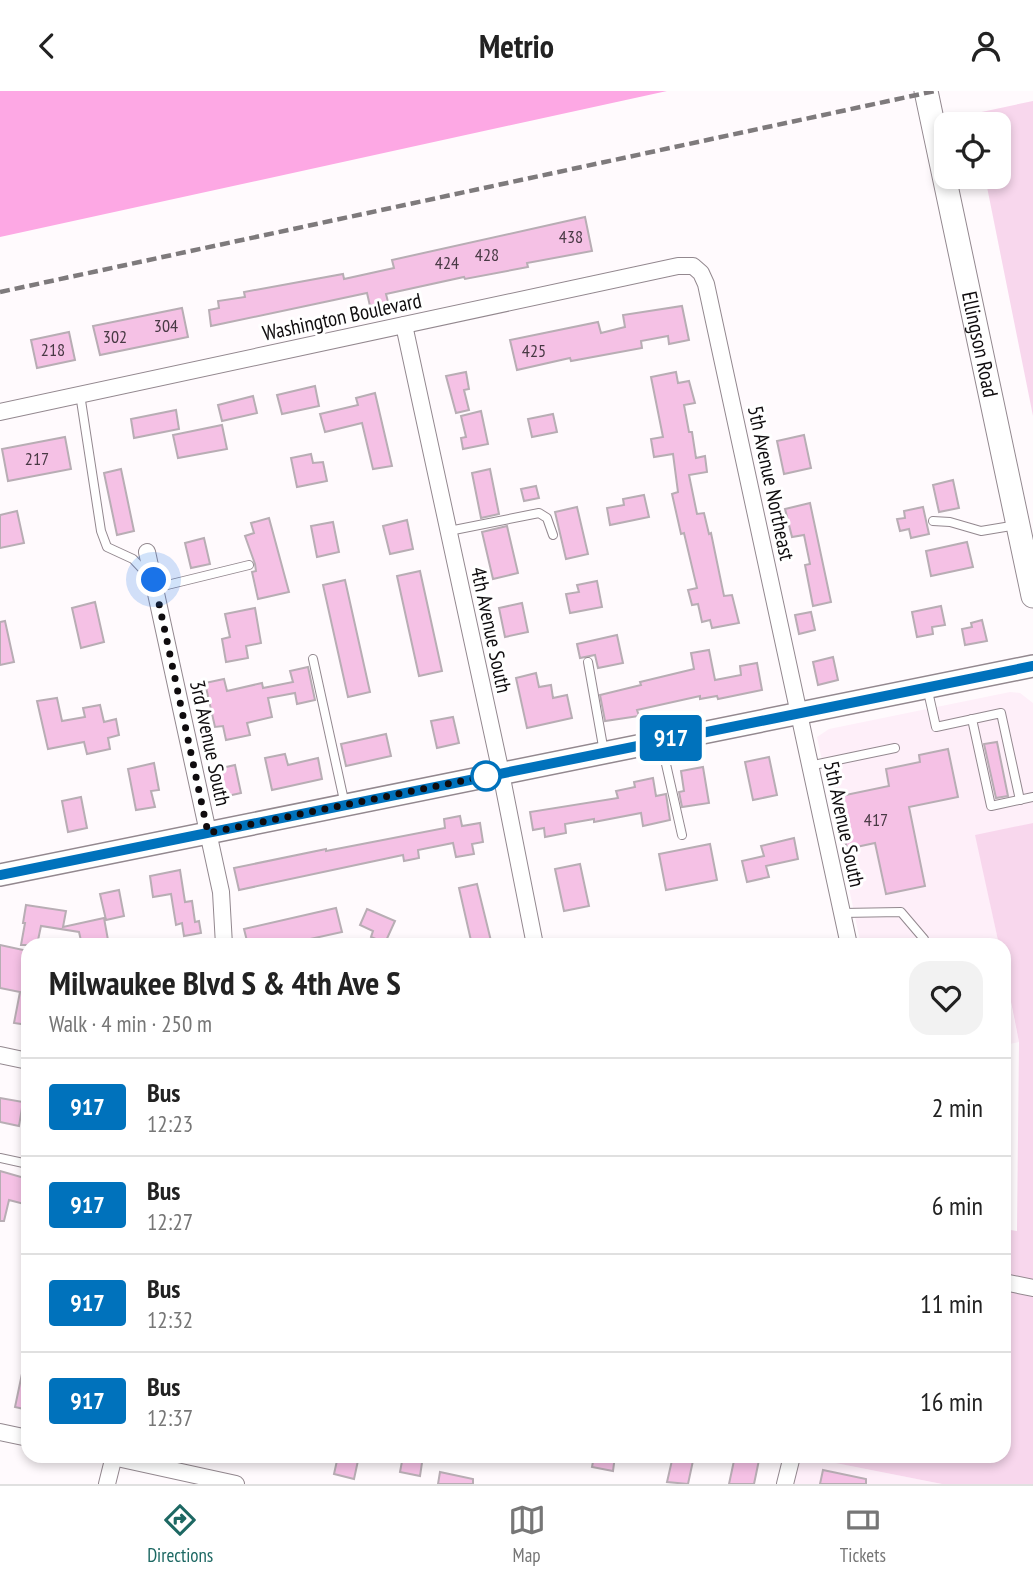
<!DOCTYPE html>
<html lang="en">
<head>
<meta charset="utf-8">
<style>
  body { margin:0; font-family:"PT Sans Narrow",sans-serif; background:#f2f2f2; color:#222; height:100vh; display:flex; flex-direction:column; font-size:26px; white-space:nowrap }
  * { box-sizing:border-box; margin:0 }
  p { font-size:23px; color:#767676 }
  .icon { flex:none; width:38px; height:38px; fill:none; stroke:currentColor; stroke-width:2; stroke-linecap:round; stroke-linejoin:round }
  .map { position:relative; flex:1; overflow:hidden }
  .details { position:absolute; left:21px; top:847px; width:990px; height:525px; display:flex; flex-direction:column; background:#fff; border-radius:21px; box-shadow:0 4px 10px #0003 }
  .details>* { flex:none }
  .badge { padding:0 14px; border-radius:5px; font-size:24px; line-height:46px }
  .tools { position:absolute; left:934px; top:21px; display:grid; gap:14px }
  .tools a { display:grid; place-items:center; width:77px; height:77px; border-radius:14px; background:#fff; box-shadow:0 4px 10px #0003; font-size:35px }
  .you { position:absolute; width:35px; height:35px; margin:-18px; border:5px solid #fff; border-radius:50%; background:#1a73e8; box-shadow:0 0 0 10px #1a73e833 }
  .map>.badge { position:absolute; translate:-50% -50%; box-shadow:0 0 0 4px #fff }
  .round { display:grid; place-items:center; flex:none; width:74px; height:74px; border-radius:21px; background:#f2f2f2 }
  .head { display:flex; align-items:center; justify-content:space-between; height:119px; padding:0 28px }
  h1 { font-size:33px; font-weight:600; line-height:52px }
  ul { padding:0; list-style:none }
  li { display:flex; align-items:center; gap:21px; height:98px; padding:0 28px; border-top:2px solid #e0e0e0 }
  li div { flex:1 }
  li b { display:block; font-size:26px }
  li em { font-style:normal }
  li .badge { min-width:77px; font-weight:700; text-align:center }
  header { display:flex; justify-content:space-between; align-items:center; height:91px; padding:0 28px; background:#fff; font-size:32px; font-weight:600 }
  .menu { display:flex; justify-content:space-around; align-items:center; height:98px; border-top:2px solid #e0e0e0; background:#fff; font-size:19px; color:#767676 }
  .menu a { display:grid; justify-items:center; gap:4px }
  .menu .selected { color:#1d6863 }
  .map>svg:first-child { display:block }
</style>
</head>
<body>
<header><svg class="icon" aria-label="back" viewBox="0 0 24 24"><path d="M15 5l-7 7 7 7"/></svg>Metrio<svg class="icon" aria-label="person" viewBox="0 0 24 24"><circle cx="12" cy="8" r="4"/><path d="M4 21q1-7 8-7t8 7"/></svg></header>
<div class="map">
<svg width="1033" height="1393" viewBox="0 0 1033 1393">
  <rect width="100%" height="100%" fill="#fffafd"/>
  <!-- built -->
  <g fill="#feeff9">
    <polygon points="1010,601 1020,602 1033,612 1033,732 976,745 999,854 861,854 817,646 829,638"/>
    <polygon points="1004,881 1019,951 1005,954 1004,954"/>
    <polygon points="792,1365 800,1365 942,1393 785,1393"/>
  </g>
  <!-- green -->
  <g fill="#f8d7ed">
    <polygon points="1033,10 1033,325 985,86 999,86 999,33 974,33 972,23"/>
    <polygon points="1033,732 1033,1393 942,1393 800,1365 1004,1365 1004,1138 1017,1140 1019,951 1005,881 1004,854 999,854 975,744"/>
  </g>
  <!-- forest -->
  <polygon fill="#fda8e4" points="0,0 667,0 0,146"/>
  <!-- building -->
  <g fill="#f5c1e5" stroke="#b8adb4" stroke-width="2">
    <polygon points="585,126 592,160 527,172 528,176 465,188 464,186 386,203 388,211 370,215 367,202 211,235 209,219 219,217 218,210 245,206 244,201 343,183 344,188 394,177 392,169"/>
    <polygon points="682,215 689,249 669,253 668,245 641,250 642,257 571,270 570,267 517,279 510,249 598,231 601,242 625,236 623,224"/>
    <polygon points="182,217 188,246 100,264 93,235"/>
    <polygon points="69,241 75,269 37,277 31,249"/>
    <polygon points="466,281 469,298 464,299 469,319 456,322 446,285"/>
    <polygon points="676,281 678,292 689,290 695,312 684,314 689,341 692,341 696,367 705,365 707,381 689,384 697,423 704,422 709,443 711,442 724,505 732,504 739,532 712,537 710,529 702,531 698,513 692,514 688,499 697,497 684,442 681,443 672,403 678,401 673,363 654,366 651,348 663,346 651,286"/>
    <polygon points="315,295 319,315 282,323 277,304"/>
    <polygon points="375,302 392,375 373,378 362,332 325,341 320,323 358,314 356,307"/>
    <polygon points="253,305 257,322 222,330 218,314"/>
    <polygon points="176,319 179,338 134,347 131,328"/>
    <polygon points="481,320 488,353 463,358 461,347 466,346 461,325"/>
    <polygon points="553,323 557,341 532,346 528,328"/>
    <polygon points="222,334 227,358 178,367 173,344"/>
    <polygon points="804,344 811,377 784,383 777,350"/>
    <polygon points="65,346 71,378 8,390 2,358"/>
    <polygon points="311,363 313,372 323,371 327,390 297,396 291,367"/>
    <polygon points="121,378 134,440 117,444 104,382"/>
    <polygon points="490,378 499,423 481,427 472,382"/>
    <polygon points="953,389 959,417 939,421 933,394"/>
    <polygon points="536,395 539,407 524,410 521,398"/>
    <polygon points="644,404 649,426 610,434 607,417 624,414 623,408"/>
    <polygon points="810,412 831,511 813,515 805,474 810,473 804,444 792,446 785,418"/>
    <polygon points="577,416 588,463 566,468 555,421"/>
    <polygon points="923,416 929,443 911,447 909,438 900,440 897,428 905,427 904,420"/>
    <polygon points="17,420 24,452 0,457 0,424"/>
    <polygon points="269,427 289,501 258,508 252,481 256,480 255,473 245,445 254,442 251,432"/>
    <polygon points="407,429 413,458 390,463 383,435"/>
    <polygon points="333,431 339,461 317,466 311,435"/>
    <polygon points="507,435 518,482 493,488 482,441"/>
    <polygon points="204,447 210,473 191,477 185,452"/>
    <polygon points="967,451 973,476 931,485 926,460"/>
    <polygon points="420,480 442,580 419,585 397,485"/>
    <polygon points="345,489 370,601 348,606 323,494"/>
    <polygon points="597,490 602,516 570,522 566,503 579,501 577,494"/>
    <polygon points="95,511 104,551 81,557 72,517"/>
    <polygon points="522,512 528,541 505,546 499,517"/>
    <polygon points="941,515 945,534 932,536 933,543 917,546 912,521"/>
    <polygon points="255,517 261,552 246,555 248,567 226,571 222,548 230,546 225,523"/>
    <polygon points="811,521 815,539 799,543 795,524"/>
    <polygon points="982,529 987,550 965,554 962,538 972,536 971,532"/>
    <polygon points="5,530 14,571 0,574 0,531"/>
    <polygon points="617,544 623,572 598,577 595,564 580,567 577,553"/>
    <polygon points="709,559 715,589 741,584 740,575 757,572 762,599 718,608 717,605 700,608 700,605 637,619 639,625 605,630 600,604 641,594 640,591 694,578 691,562"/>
    <polygon points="833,566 838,589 818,594 813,571"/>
    <polygon points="308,576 315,609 297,613 295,602 268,607 272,626 247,632 250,644 226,649 223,635 215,636 205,592 224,588 227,600 262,592 263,597 293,591 290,580"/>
    <polygon points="536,582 539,596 551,594 553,607 567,604 572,627 527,637 516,587"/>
    <polygon points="57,607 62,630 85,626 83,617 100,614 104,631 116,628 119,644 108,647 110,658 87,663 84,651 48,658 37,610"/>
    <polygon points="453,626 459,652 437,657 431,630"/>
    <polygon points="386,643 391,665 346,675 341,653"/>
    <polygon points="997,651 1008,705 996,707 984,653"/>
    <polygon points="948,658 958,706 909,716 925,795 886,803 875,752 847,758 836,706 889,695 886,678 920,671 919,664"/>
    <polygon points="285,663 288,674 318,667 322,688 272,699 265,667"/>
    <polygon points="769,666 777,704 753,709 745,671"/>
    <polygon points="154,672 159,699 151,700 155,716 136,719 128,678"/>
    <polygon points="235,674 241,702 223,706 217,678"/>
    <polygon points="703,676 709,712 682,716 679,701 684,700 681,680"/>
    <polygon points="653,687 656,705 666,703 670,729 643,735 641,722 594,731 594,728 565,733 566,742 545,746 544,737 533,739 530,721 618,707 616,700 635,696 634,691"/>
    <polygon points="81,706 87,737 68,741 62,710"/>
    <polygon points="460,725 462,735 480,732 483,751 472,753 474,763 456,766 453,752 418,759 419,767 404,770 403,764 239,799 234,777 326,758 326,760 445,737 444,728"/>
    <polygon points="794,747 798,768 766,775 769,786 747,791 742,770 764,765 761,755"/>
    <polygon points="710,753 717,789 666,799 659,763"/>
    <polygon points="580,773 589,815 564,820 555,778"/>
    <polygon points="180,779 185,811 192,810 195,831 199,830 201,842 184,845 182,832 176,834 171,803 153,806 150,785"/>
    <polygon points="477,793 492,854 472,854 459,797"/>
    <polygon points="119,799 124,825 106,829 100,803"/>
    <polygon points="26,814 66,820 63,836 104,827 108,849 82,854 79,841 41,835 37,854 21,854 25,832 23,832"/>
    <polygon points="336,817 342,841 283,854 248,854 244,838"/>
    <polygon points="367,818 395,830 385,852 371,846 373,840 360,834"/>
    <polygon points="0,854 28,860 28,934 14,932 20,901 0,897"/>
    <polygon points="0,1007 23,1011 19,1035 0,1031"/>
    <polygon points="0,1080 28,1088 28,1114 9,1109 4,1130 0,1130"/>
    <polygon points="23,1278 28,1279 28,1319 15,1316"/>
    <polygon points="338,1365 359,1365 354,1388 334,1383"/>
    <polygon points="403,1365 423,1365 420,1385 400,1381"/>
    <polygon points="594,1365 615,1365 613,1380 592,1376"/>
    <polygon points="673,1365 694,1365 688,1393 667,1391"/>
    <polygon points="735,1365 759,1369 754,1393 729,1393"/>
    <polygon points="823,1379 866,1388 866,1393 820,1393"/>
    <polygon points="440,1381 473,1388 473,1393 438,1393"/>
  </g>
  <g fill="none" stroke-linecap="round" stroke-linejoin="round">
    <defs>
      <g id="service">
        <polyline points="80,303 101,440 107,456 133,468 149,485"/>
        <polyline points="933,430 950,431 981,440 1017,434"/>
        <polyline points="449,440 539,422 547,427 553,444"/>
        <polyline points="155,497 249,474"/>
        <polyline points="313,568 345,714"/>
        <polyline points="588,571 604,661"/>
        <polyline points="927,596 936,636 1001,622 1020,709"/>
        <polyline points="972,628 991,715 1033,706"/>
        <polyline points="661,651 682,744"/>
        <polyline points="809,675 895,657"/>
        <polyline points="842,822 901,821 924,848 926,854"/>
        <polyline points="0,1067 28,1073"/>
        <polyline points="26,1073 28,1060"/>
      </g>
      <g id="minor">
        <polyline points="404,234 501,682 535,854"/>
        <polyline points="0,321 678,175 693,175 701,182 706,193 849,854"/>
        <polyline points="147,461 221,801 224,854"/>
        <polyline points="0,964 28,970"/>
        <polyline points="1004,1191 1033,1197"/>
        <polyline points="0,1341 28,1347"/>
        <polyline points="108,1365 236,1393"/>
        <polyline points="107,1393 114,1365"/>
        <polyline points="785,1393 792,1365"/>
      </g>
      <polyline id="tertiary" points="0,784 1033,575"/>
      <g id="secondary">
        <path id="s1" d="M 926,0 L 1033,505"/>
      </g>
    </defs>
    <!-- service casing -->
    <use href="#service" stroke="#93888f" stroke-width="10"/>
    <!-- minor casing -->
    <use href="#minor" stroke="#93888f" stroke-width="18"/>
    <!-- tertiary casing -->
    <use href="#tertiary" stroke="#93888f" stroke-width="24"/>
    <!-- secondary casing -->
    <use href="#secondary" stroke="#93888f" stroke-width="25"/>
    <!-- service -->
    <use href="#service" stroke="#fff" stroke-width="8"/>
    <!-- minor -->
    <use href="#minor" stroke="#fff" stroke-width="16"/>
    <!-- tertiary -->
    <use href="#tertiary" stroke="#fff" stroke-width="21"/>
    <!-- secondary -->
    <use href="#secondary" stroke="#fff" stroke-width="23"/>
    <!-- rail -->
    <polyline stroke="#7e7a7c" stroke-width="4.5" stroke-dasharray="10 5" stroke-linecap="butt" points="0,201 935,0"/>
  </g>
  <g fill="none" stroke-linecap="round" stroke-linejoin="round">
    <defs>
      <polyline id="line" points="0,784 1033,575"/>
    </defs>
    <!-- line casing -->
    <use href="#line" stroke="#fff" stroke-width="16"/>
    <!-- line -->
    <use href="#line" stroke="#0072bc" stroke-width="10"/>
    <!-- walk -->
    <polyline stroke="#0f0c0e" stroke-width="7" stroke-dasharray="0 12.6" points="154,489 208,742 486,685"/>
  </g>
  <!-- markers -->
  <circle fill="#fff" stroke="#0072bc" stroke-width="3.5" cx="486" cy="685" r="14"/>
  <g text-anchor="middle" stroke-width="6" stroke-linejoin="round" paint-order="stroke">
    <!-- number labels -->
    <g font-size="18" fill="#483944">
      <text x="571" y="152">438</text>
      <text x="487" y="170">428</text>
      <text x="447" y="178">424</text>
      <text x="166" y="241">304</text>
      <text x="115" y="252">302</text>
      <text x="53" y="265">218</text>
      <text x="534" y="266">425</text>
      <text x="37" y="374">217</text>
      <text x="876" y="735">417</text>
    </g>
    <!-- street labels -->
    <g font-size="21" fill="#0f0c0e" stroke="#fff">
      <text transform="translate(342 226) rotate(-12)" y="7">Washington Boulevard</text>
      <text dy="7" stroke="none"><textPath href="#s1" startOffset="259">Ellingson Road</textPath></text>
      <text transform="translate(771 392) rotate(78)" y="7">5th Avenue Northeast</text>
      <text transform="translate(491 539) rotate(78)" y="7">4th Avenue South</text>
      <text transform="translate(210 652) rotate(78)" y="7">3rd Avenue South</text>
      <text transform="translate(844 733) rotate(78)" y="7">5th Avenue South</text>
    </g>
  </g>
</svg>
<div class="tools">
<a><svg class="icon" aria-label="locate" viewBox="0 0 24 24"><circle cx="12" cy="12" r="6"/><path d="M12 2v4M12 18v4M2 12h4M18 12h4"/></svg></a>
</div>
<div class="you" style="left:154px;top:489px"></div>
<b class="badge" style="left:671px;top:647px;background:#0072bc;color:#fff">917</b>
<section class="details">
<div class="head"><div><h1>Milwaukee Blvd S &amp; 4th Ave S</h1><p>Walk · 4 min · 250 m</p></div><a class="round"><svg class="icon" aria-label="heart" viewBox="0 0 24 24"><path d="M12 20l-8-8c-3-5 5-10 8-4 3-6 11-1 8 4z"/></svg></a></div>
<ul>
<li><span class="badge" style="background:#0072bc;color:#fff">917</span><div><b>Bus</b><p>12:23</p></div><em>2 min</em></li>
<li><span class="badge" style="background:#0072bc;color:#fff">917</span><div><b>Bus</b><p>12:27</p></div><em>6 min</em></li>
<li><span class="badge" style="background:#0072bc;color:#fff">917</span><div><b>Bus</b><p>12:32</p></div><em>11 min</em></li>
<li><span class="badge" style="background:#0072bc;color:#fff">917</span><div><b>Bus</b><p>12:37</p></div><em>16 min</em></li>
</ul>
</section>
</div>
<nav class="menu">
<a class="selected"><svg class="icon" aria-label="directions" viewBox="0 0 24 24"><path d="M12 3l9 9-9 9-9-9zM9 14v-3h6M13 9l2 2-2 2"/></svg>Directions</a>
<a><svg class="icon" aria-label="map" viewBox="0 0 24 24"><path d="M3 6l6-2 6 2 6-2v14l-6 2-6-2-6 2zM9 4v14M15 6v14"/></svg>Map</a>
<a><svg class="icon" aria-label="tickets" viewBox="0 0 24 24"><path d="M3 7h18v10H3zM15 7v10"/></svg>Tickets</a>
</nav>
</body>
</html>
